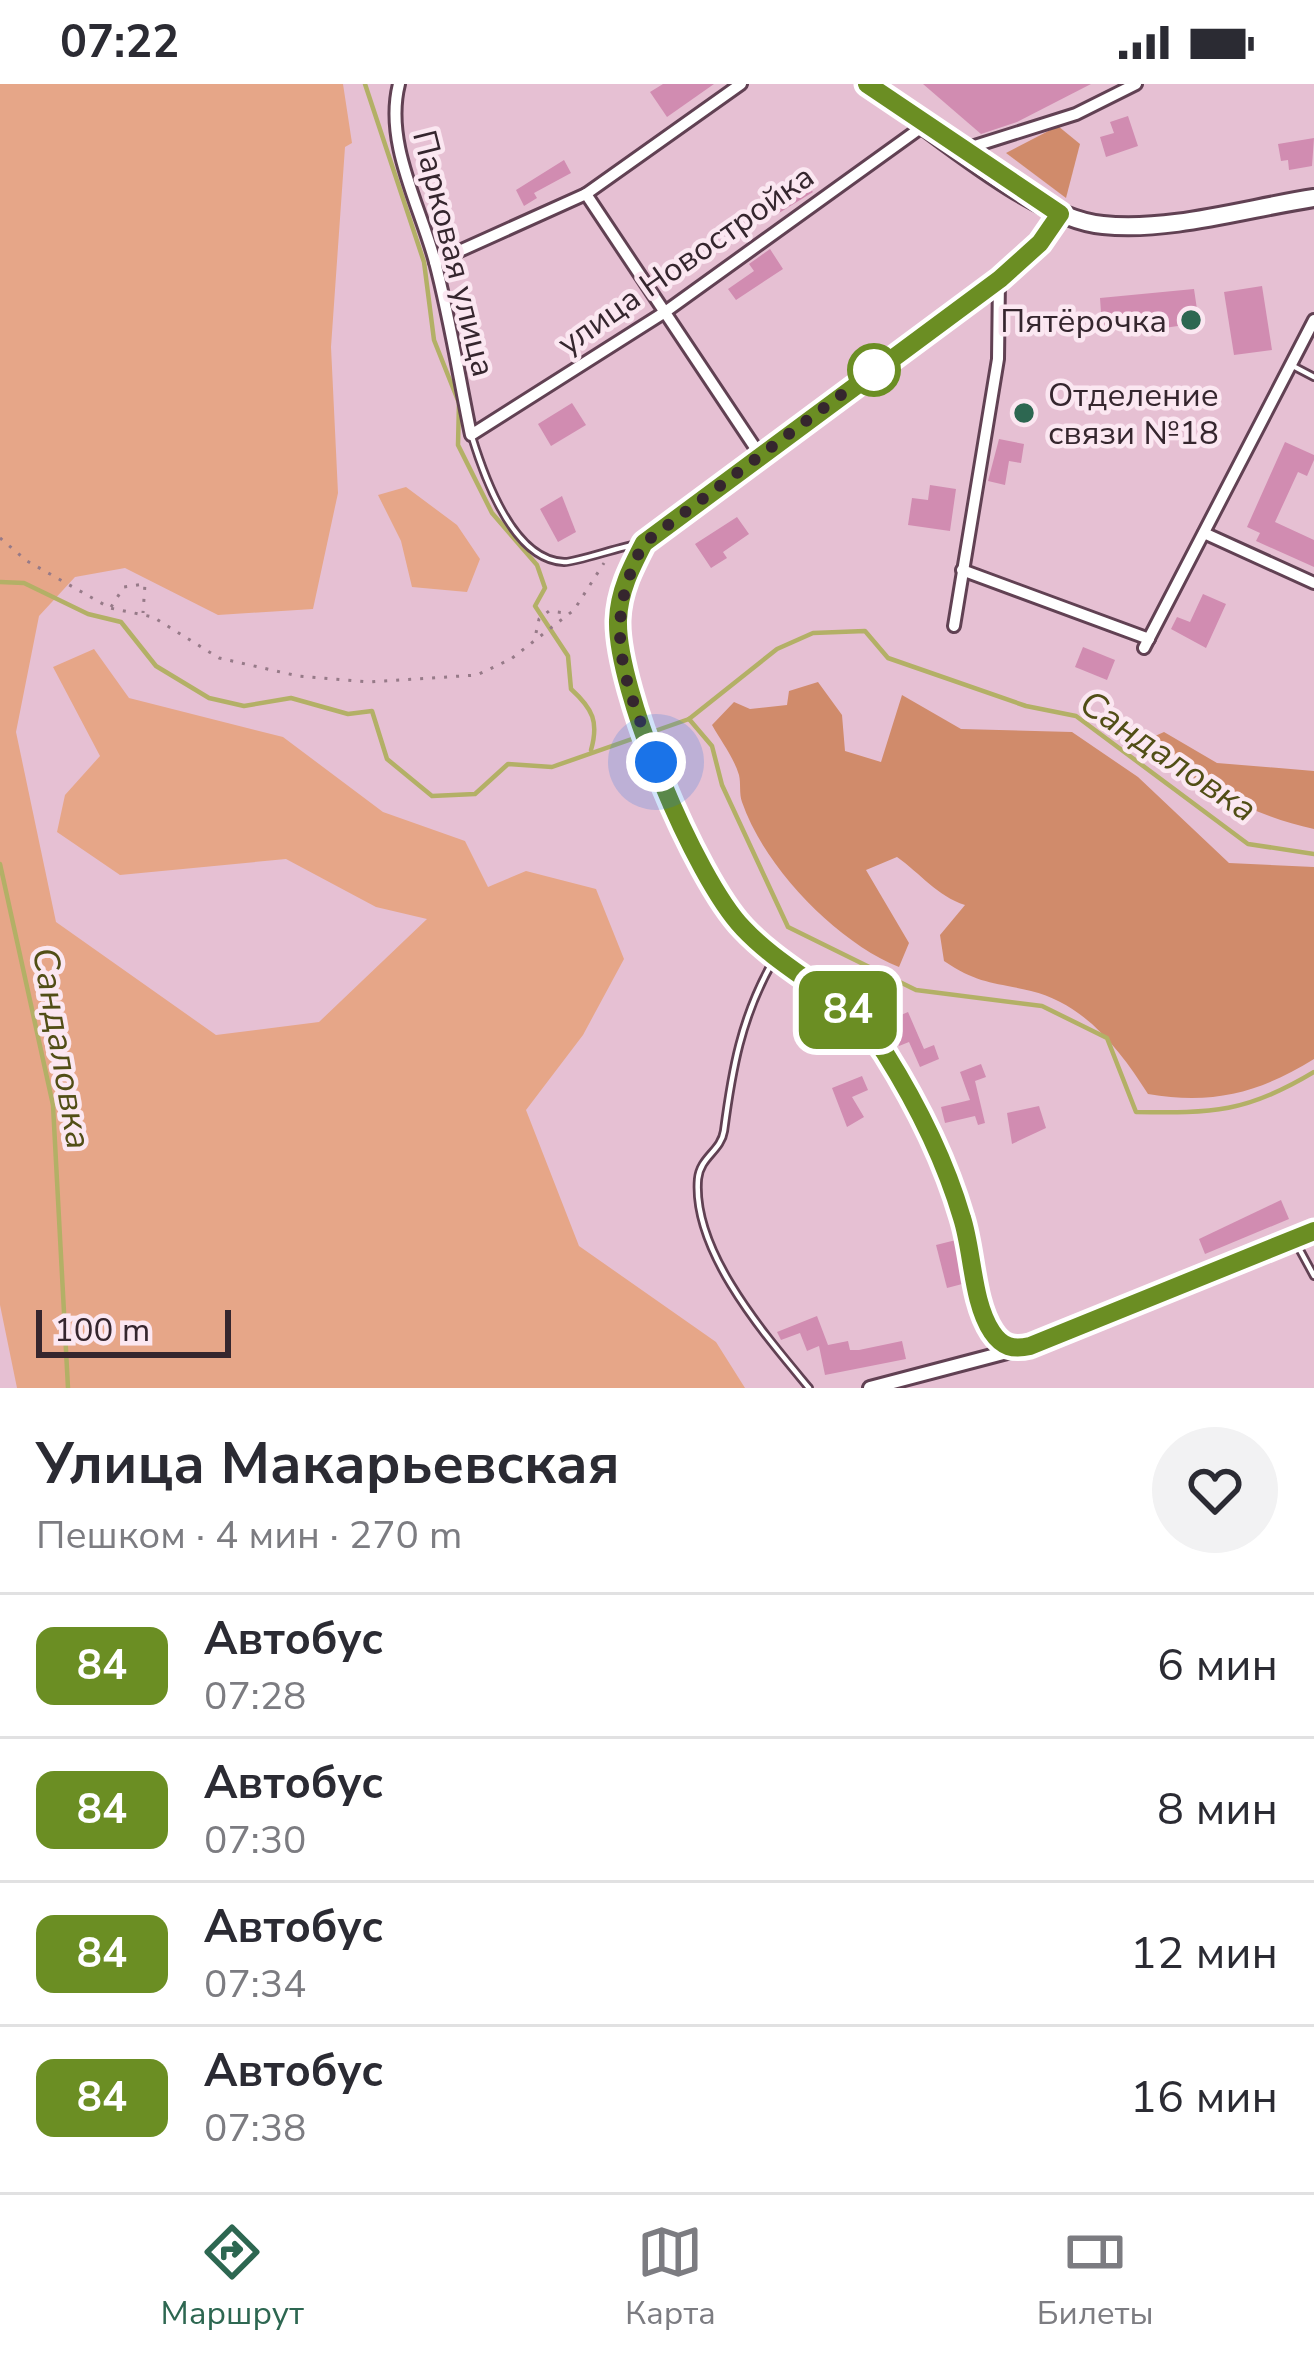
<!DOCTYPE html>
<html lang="ru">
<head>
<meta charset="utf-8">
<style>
  body { margin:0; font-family:"Nunito Sans",sans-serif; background:#f2f2f3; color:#2b2b33; height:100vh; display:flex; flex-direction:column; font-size:45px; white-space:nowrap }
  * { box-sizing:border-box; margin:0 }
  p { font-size:39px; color:#7c7c81 }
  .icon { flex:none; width:66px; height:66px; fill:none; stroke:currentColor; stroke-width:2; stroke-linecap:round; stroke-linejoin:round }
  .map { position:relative; height:1304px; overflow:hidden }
  .panel { display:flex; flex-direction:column; background:#fff; flex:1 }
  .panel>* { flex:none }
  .badge { padding:0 24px; border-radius:18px; font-size:42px; line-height:78px }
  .scale { position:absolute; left:36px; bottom:30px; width:195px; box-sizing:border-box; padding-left:12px; border:6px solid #35262e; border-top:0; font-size:33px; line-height:42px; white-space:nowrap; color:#35262e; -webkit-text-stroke:9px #fbe7f1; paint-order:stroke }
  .you { position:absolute; width:60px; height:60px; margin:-30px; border:9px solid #fff; border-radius:50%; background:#1a73e8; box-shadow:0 0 0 18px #1a73e833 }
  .map>.badge { position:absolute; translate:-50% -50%; box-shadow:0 0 0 6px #fff }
  .round { display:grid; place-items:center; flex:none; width:126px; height:126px; border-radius:63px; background:#f2f2f3 }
  .overview { display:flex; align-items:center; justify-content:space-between; height:204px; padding:0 36px }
  h1 { font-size:57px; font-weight:700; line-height:90px }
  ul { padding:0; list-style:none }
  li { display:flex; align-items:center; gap:36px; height:144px; padding:0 36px; border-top:3px solid #e1e1e2 }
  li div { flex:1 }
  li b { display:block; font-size:45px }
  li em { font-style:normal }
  li .badge { min-width:132px; font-weight:700; text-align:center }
  .status { display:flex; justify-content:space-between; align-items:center; height:84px; padding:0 60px; background:#fff; direction:ltr }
  .status svg { height:33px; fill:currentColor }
  .menu { display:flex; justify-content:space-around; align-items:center; height:168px; border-top:3px solid #e1e1e2; background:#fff; font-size:33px; color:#7c7c81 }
  .menu a { display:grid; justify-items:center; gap:6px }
  .menu .selected { color:#2d6751 }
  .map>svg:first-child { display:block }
</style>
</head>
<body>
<div class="status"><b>07:22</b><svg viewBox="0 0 49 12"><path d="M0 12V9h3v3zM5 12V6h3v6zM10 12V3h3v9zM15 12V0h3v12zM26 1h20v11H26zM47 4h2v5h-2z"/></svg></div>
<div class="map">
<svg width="1314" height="1304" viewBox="0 0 1314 1304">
  <rect width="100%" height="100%" fill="#e6c0d3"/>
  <!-- green -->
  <g fill="#e6a688">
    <polygon points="0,0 343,0 352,59 345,63 331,263 338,409 313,525 218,531 125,484 75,493 39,532 16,648 56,838 216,951 319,938 427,835 376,823 286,775 120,791 57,748 65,711 100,672 53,583 94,565 129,614 283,653 383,728 465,757 488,803 526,787 596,805 624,875 583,951 526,1026 579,1162 716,1258 745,1304 17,1304 0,1221"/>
    <polygon points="406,403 457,441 480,475 467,508 412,503 401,457 378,411"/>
  </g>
  <!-- forest -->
  <g fill="#d08b6b">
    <polygon points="1058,42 1080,60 1066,114 1006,69"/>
    <path d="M 818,598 L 842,631 L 845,667 L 881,678 L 902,611 L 961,645 L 1072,648 L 1138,693 L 1229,779 L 1314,783 L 1314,975 C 1259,1009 1213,1021 1148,1010 C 1120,966 1085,920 1031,907 C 993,898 978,900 944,877 L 940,851 L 965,821 C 937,812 921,790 897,773 L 866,786 L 909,859 L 899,883 C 837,858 764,783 742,718 C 739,710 741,699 739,691 C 734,674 721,657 712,641 L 734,618 L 750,625 L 787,621 L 789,607 Z"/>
    <path d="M 1164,648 L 1217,679 L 1314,687 L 1314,745 C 1247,730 1196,700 1144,657 Z"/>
  </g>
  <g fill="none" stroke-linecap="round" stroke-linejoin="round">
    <!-- stream -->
    <g stroke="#b3b066" stroke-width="4.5">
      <path d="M 365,0 L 424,178 L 434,256 L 459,319 L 458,361 L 492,429 L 537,481 L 545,504 L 535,522 L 568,572 L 571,605 C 593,625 599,638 591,666"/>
      <polyline points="0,498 24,499 88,530 121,538 156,582 209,614 244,622 291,614 348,630 372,627 387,675 432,712 475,710 508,680 552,683 689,635 777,565 813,549 865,547 888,574 1026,622 1076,632 1248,760 1314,770"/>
      <path d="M 689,635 L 712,662 L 722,701 L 788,843 L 916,906 L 1042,922 L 1107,954 L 1136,1028 C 1213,1029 1246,1029 1314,988"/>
      <polyline points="0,780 53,1021 68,1304"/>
    </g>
  </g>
  <!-- building -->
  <g fill="#d18cb1">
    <polygon points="663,0 714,0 667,33 650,8"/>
    <polygon points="923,0 1091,0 1017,38 981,50"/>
    <polygon points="1128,32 1138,62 1106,73 1100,53 1114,49 1110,38"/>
    <polygon points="1314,54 1312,82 1289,86 1288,76 1281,77 1278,60"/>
    <polygon points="564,76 571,89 534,109 537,114 524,122 516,106"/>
    <polygon points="800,90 813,108 779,129 767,113"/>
    <polygon points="770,165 783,185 736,216 728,205 754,187 749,180"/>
    <polygon points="1262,202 1272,266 1234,271 1224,208"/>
    <polygon points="1194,205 1199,239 1157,245 1156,237 1102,243 1100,214"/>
    <polygon points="572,319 586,341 551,362 538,340"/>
    <polygon points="999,355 1024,360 1021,379 1009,377 1005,401 988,397"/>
    <polygon points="1285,358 1314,371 1314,376 1307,392 1298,388 1275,438 1314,456 1314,483 1256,457 1260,449 1247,443"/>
    <polygon points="930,401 956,405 950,447 908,441 912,414 928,416"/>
    <polygon points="562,412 576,448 558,458 540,425"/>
    <polygon points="737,433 749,450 723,468 727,474 711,484 695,460"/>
    <polygon points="1203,510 1226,520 1206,564 1171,545 1177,533 1190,538"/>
    <polygon points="1083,563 1115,576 1107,596 1075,583"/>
    <polygon points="908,928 924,965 934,961 939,975 920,983 909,958 899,962 887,937"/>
    <polygon points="981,980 986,993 975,997 985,1039 978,1041 975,1032 945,1039 941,1023 970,1016 960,988"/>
    <polygon points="862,992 868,1006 852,1013 864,1033 847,1043 832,1004"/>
    <polygon points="1039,1022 1046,1044 1012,1060 1007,1029"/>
    <polygon points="1281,1116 1289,1135 1205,1170 1199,1155"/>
    <polygon points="956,1156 966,1199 947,1204 936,1161"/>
    <polygon points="817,1232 828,1261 848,1257 850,1266 859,1266 902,1257 906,1275 825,1291 819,1262 807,1267 800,1249 781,1256 777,1248"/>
  </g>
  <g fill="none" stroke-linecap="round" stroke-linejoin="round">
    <defs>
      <g id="service">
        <polyline points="1293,282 1314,293"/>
        <path d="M 472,353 C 484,392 513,476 564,478 C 574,479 622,462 638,460"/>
        <path d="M 772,879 C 741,934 732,986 724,1047 C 721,1067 700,1073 698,1095 C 692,1168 766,1252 809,1304"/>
        <polyline points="1295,1157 1314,1192"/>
      </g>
      <g id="minor">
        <path d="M 399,0 C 384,59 420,121 435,178 C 450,235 459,293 471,351 L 665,228 L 926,40"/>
        <polyline points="962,66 1076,30 1136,0"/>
        <polyline points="586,110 760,371"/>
        <polyline points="435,178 586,110 741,0"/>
        <polyline points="1204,449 1314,499"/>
        <polyline points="962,486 1149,555"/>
        <polyline points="954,542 998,275 999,195"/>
        <polyline points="1144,564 1314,236"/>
      </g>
      <g id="tertiary">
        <polyline points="1016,1265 1003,1260 985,1235 962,1131 940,1073 885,968 855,932 774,876 737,839 699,774 656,678 624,593 618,540 625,497 644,459 658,445 999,195 1040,159 1060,130"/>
        <polyline points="870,1304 1030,1262 1314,1147"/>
      </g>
      <path id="primary" d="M 867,0 C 927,41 1033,135 1103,141 C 1170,148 1248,124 1314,114"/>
    </defs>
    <!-- service casing -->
    <use href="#service" stroke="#614153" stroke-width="10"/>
    <!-- minor casing -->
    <use href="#minor" stroke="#614153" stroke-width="16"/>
    <!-- tertiary casing -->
    <use href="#tertiary" stroke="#614153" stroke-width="18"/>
    <!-- primary casing -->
    <use href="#primary" stroke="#614153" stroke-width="22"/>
    <!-- path -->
    <g stroke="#967a88" stroke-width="3" stroke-dasharray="3 9" stroke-linecap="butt">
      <polyline points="0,454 27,477 110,524 153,533 219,574 298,592 369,598 477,591 511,575 574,526 604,479"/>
      <polyline points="111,523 124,503 145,500 143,529"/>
      <polyline points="536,549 539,535 549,527 566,529"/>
    </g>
    <!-- service -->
    <use href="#service" stroke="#fff" stroke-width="4.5"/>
    <!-- minor -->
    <use href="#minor" stroke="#fff" stroke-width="10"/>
    <!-- tertiary -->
    <use href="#tertiary" stroke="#fff" stroke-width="12"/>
    <!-- primary -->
    <use href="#primary" stroke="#fff" stroke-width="16"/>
  </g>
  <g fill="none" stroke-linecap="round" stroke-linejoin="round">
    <defs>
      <path id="line" d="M 867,0 L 1060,130 L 1040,159 L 1000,195 L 644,459 C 631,484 619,507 618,536 C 616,605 695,794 743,844 C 787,891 851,914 885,969 C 917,1020 945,1076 962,1134 C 973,1168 972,1218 992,1248 C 1002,1263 1013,1266 1030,1262 L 1314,1147"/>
    </defs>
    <!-- line casing -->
    <use href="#line" stroke="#fff" stroke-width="27"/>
    <!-- line -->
    <use href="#line" stroke="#6b8e23" stroke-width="18"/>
    <!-- walk -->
    <path stroke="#35262e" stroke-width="12" stroke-dasharray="0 21.6" d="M 656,678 C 624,597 600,542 644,459 L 874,286"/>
  </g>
  <!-- markers -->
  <g fill="#2d6751" stroke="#fbe7f1" stroke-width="4.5">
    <circle cx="1191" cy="236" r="12"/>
    <circle cx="1024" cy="329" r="12"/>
  </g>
  <circle fill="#fff" stroke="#6b8e23" stroke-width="6" cx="874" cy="286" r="24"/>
  <g text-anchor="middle" stroke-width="9" stroke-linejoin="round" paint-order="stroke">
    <!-- street labels -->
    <g font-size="33" fill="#35262e" stroke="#fbe7f1">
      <text transform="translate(455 169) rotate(76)" y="12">Парковая улица</text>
      <text transform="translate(685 175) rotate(-35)" y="12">улица Новостройка</text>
    </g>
    <!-- poi labels -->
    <g font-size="33" fill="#35262e" stroke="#fbe7f1" text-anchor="end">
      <text x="1167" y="248">Пятёрочка</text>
      <text x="1048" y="322" text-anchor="start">Отделение<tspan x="1048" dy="38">связи №18</tspan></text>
    </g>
    <!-- water labels -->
    <g font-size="36" font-style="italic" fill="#514e16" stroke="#fbe7f1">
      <text transform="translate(1169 671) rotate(34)" y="13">Сандаловка</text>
      <text transform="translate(63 964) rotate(80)" y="13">Сандаловка</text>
    </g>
  </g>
</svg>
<div class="scale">100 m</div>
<div class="you" style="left:656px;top:678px"></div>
<b class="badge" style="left:848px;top:926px;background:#6b8e23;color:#fff">84</b>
</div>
<section class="panel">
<div class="overview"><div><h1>Улица Макарьевская</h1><p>Пешком · 4 мин · 270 m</p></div><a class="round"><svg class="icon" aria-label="heart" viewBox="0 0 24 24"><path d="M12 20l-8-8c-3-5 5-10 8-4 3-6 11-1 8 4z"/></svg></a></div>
<ul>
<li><span class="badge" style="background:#6b8e23;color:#fff">84</span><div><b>Автобус</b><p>07:28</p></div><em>6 мин</em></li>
<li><span class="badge" style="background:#6b8e23;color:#fff">84</span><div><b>Автобус</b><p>07:30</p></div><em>8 мин</em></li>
<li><span class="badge" style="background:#6b8e23;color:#fff">84</span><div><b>Автобус</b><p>07:34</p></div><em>12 мин</em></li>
<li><span class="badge" style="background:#6b8e23;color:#fff">84</span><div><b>Автобус</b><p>07:38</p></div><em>16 мин</em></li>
</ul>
</section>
<nav class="menu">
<a class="selected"><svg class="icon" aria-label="directions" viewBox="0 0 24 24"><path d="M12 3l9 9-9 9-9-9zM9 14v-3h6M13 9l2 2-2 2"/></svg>Маршрут</a>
<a><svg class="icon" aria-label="map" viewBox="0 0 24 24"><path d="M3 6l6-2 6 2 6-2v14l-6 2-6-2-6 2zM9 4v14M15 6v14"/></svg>Карта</a>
<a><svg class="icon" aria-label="tickets" viewBox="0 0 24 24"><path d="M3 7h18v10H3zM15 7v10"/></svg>Билеты</a>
</nav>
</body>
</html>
